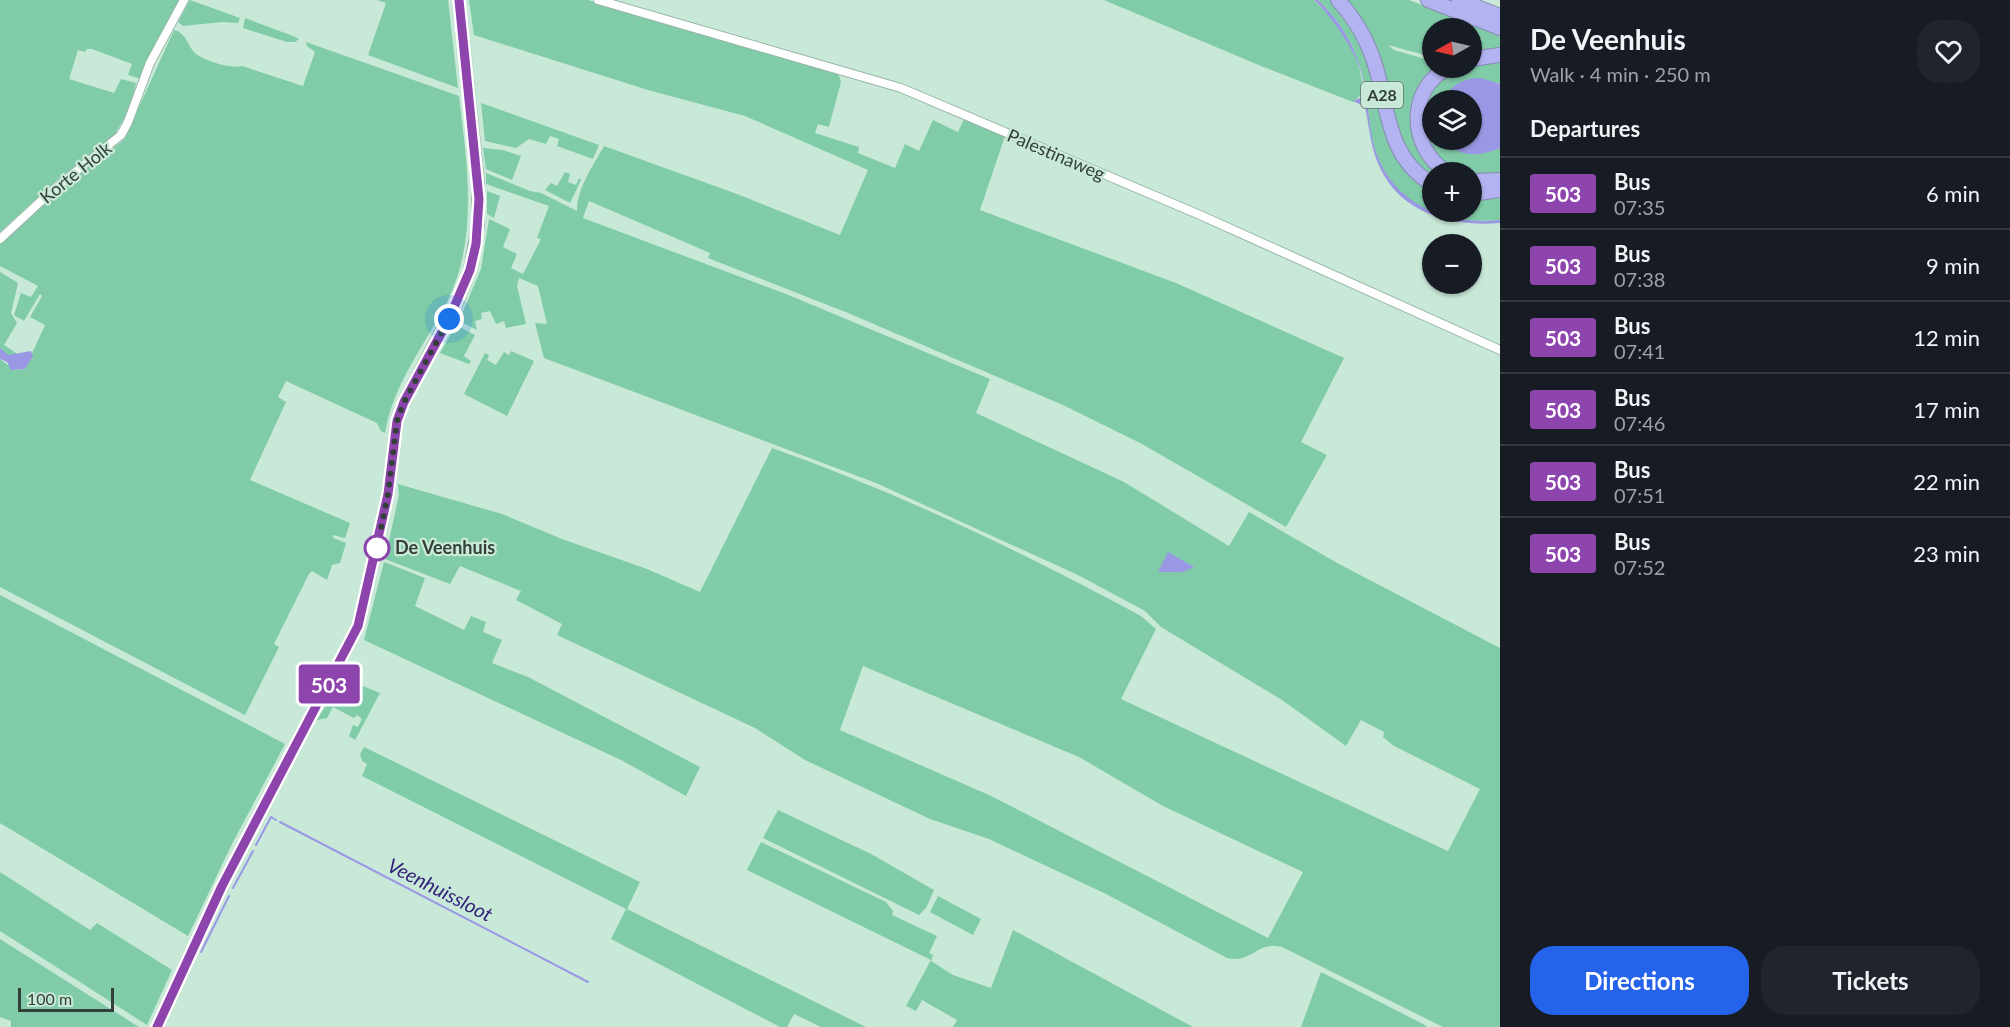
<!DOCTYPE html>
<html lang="en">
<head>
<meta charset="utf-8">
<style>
  body { margin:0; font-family:Lato,sans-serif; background:#20242c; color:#f1f3f6; height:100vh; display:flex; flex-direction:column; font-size:22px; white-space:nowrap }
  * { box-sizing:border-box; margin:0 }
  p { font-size:20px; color:#9ea1a6 }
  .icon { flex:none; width:33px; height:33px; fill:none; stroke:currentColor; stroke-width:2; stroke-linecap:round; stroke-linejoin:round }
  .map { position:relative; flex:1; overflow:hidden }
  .details { display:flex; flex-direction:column; background:#171b24; width:510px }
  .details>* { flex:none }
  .badge { padding:0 12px; border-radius:4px; font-size:21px; line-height:39px }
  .needle { width:39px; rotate:262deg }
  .tools { position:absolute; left:1422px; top:18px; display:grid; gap:12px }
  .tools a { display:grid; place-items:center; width:60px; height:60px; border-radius:50%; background:#171b24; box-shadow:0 2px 4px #0004; font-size:30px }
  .scale { position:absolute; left:18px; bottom:15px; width:96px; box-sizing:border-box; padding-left:6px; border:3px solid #334039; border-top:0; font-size:16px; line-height:21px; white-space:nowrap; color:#334039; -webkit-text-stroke:4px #c9e9d8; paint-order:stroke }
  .you { position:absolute; width:30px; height:30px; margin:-15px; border:4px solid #fff; border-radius:50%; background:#1a73e8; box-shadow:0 0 0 9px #1a73e833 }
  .map>.badge { position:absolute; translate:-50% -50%; box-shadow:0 0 0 3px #fff }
  h2 { padding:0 30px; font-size:22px; line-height:54px }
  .round { display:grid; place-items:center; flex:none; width:63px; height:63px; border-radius:24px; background:#20242c }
  .headline { display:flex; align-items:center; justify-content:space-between; height:102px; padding:0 30px }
  h1 { font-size:28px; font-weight:700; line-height:45px }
  .primary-button { display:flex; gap:12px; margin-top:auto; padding:12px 30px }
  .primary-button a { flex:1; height:69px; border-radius:24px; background:#2563eb; color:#fff; font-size:24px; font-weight:700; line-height:69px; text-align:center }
  .primary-button a+a { background:#20242c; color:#f1f3f6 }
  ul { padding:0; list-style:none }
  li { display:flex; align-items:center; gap:18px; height:72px; padding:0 30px; border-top:2px solid #363941 }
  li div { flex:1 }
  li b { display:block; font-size:22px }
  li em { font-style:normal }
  li .badge { min-width:66px; font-weight:700; text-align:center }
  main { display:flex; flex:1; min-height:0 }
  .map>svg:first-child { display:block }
</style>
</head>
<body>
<main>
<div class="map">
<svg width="1500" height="1027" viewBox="0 0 1500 1027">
  <rect width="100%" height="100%" fill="#c9e9d8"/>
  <!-- green -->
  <g fill="#80cba8" fill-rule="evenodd">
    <polygon points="0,0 182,0 158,39 141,79 128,75 132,64 92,49 87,49 85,52 78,50 69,79 114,93 121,79 136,83 130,109 111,140 60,177 0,232"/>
    <polygon points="190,0 240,18 238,23 222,22 183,26 178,22"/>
    <polygon points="377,0 448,0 458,88 368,55 386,3"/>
    <path d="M 469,0 L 588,0 L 838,73 L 841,82 L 829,127 L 818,124 L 815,133 L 859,147 L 858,153 L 895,168 L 905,144 L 919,151 L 933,120 L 958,132 L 964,119 L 1005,136 L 980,210 L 1176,283 L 1344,358 L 1301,442 L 1327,455 L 1286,527 L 1142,444 L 1063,405 L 848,313 L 708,258 L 710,253 L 589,201 L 583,218 L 786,294 L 990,379 L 976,413 L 1124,482 L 1229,546 L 1249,512 L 1339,564 L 1500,648 L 1500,1027 L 1443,1027 L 1282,947 C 1255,941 1253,964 1227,958 L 1106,894 L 989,839 L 930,819 L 805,760 L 755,728 L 557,635 L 562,624 L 516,600 L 521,591 L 460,566 L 450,584 L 385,559 L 399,495 L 398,484 L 502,514 L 562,539 L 647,569 L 700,592 L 772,448 C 899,493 1023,552 1141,616 L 1156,629 L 1121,699 L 1448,851 L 1480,789 L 1394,746 L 1383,737 L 1384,732 L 1361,720 L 1346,746 L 1282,700 L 1161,627 L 1145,611 L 1078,575 L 876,483 L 544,358 L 535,323 L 547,324 L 538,286 L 519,278 L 517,286 L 526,324 L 506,328 L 504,321 L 496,324 L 490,311 L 481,313 L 482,319 L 475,321 L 477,330 L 459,321 L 481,269 L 489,219 L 510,229 L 503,247 L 517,254 L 511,268 L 523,274 L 541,239 L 537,238 L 549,206 L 486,184 L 486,173 L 530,191 L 541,193 L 577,211 C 577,188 593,166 604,146 L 737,194 L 840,235 L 868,170 L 745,116 L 648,90 L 474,35 ZM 863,666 L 1079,757 L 1163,806 L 1303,872 L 1268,938 L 989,795 L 840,730 Z"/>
    <path d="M 1104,0 L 1314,0 C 1338,23 1365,59 1362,94 L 1353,102 L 1261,66 Z"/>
    <path d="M 1318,0 L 1331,0 L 1357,36 L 1371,68 L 1390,146 L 1395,155 L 1432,190 L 1432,212 L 1472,212 L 1472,199 L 1500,195 L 1500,220 C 1435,226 1384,201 1371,133 C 1367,109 1367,84 1358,61 C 1350,37 1336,17 1318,0 Z"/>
    <polygon points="1341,0 1409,0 1500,36 1500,53 1472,57 1472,40 1484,40 1472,37 1472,28 1432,28 1432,57 1388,45 1394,50 1432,61 1432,68 1444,68 1416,109 1441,172 1432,172 1432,181 1414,167"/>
    <polygon points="245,18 293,36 299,39 295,42 287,42 243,28"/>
    <path d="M 174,30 C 187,33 187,46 196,54 C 205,61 231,69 242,66 L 303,86 L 315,52 L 307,46 L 306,42 L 459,96 C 467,164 479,238 447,302 C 425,345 393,384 385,433 L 381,431 L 377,423 L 286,381 L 278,397 L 286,402 L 250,480 L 350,523 L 345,538 L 333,535 L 333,538 L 346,543 L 340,563 L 332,565 L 327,580 L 312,571 L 309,574 L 274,644 L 279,647 L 245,715 L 0,587 L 0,359 L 14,370 L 25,369 L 45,325 L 30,317 L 42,296 L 40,294 L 24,321 L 14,315 L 21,293 L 31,297 L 38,286 L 0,266 L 0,244 L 74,178 L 124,140 Z"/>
    <path d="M 1500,61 L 1500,84 C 1477,76 1455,78 1442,100 L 1432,100 L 1432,140 L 1444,140 C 1459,156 1481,156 1500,148 L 1500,174 L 1472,176 L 1472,172 C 1429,172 1407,113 1438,83 C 1456,65 1477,64 1500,61 Z"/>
    <polygon points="481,103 599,145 593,159 557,146 559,139 550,136 546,144 529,139 516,148 485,141"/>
    <polygon points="483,148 503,150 521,156 512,180 486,169"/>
    <polygon points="565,172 570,174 568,182 576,185 579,178 581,180 570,203 545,190 551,183 557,186"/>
    <polygon points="487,191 500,196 494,218 487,214"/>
    <polygon points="0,272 18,283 11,313 17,323 4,345 19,355 7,355 0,348"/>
    <polygon points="456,325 475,335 464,356 471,361 469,364 440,353"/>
    <polygon points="511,351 534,361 507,416 464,394 485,353 489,355 487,360 496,365 504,352 509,355"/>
    <polygon points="384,562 425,578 415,606 464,630 471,616 486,622 483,632 502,640 492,663 528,677 700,767 686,796 621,760 364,640"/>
    <polygon points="0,595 285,744 232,844 188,936 0,823"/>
    <polygon points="343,678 380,693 355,740 349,736 353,725 358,727 362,719 357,715 354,718 333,707 327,718 317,720"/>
    <polygon points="364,747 640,882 627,909 866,1027 821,1027 794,1014 787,1027 780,1027 613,940 611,939 626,909 362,776 367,764 362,761 360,754"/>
    <polygon points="778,810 871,854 934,890 926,908 919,915 763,838"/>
    <polygon points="761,842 886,902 893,911 892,915 937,936 929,953 933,955 931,961 953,975 991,988 1013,930 1193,1027 953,1027 957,1020 922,1000 916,1011 906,1006 931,960 747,870"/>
    <polygon points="0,872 90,930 97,923 172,970 147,1025 0,931"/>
    <polygon points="938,896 981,919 973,935 930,912"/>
    <polygon points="0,939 139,1027 11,1027 11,1021 0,1017"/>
    <polygon points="1321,972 1425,1025 1427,1027 1301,1027"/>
  </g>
  <!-- water -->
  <g fill="#9a98e4">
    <path d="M 1314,0 L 1318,0 C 1336,17 1350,37 1358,61 C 1368,87 1367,115 1373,142 C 1388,202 1442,226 1500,220 L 1500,223 C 1450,227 1397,213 1377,161 C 1370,143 1369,125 1365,107 L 1353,101 L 1360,98 C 1376,75 1331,15 1314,0 Z"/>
    <path d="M 1481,78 L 1500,84 L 1500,148 C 1480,157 1459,158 1444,140 L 1472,140 L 1472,100 L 1442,100 C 1450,86 1464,77 1481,78 Z"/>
    <polygon points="0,348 8,355 31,351 33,356 25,369 11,370 7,362 0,359"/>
    <polygon points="1168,552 1194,567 1183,572 1158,572"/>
  </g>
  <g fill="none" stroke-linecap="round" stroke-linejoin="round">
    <!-- stream -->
    <g stroke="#9a98e4" stroke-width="2">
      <polyline points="280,822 588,982"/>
      <polyline points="256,845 271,817 276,820"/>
      <polyline points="233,888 253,851"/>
      <polyline points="201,952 229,896"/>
    </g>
    <defs>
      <g id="street">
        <polyline points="598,0 901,88 1200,215 1500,350"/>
        <polyline points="0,239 53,190 121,135 128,122 150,63 184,0"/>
      </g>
      <polyline id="secondary" points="157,1027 222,886 358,626 388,494 397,421 404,402 458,300 470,270 478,226 478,182 459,0"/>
      <g id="highway">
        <path d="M 1338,0 C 1356,20 1369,43 1376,68 C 1389,112 1388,158 1432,184"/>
        <polyline points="1428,0 1500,28"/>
        <polyline points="1459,0 1500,16"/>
        <polyline points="1472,59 1500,55"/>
        <path d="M 1447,172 C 1409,149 1406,89 1448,68"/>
        <polyline points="1472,181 1500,180"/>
        <polyline points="1472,194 1500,190"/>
      </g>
    </defs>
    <!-- street casing -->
    <use href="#street" stroke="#97b5a6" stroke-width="10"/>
    <!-- secondary casing -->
    <use href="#secondary" stroke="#97b5a6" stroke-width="14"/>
    <!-- highway casing -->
    <use href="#highway" stroke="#868bb1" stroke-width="16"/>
    <!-- street -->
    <use href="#street" stroke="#fff" stroke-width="8"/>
    <!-- secondary -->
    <use href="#secondary" stroke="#fff" stroke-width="10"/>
    <!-- highway -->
    <use href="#highway" stroke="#b3b3f2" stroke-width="14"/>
  </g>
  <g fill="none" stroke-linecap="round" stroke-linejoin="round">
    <defs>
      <polyline id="line" points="157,1027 222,886 358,626 388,494 397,421 404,402 449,319 470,270 476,244 479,199 459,0"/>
    </defs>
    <!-- line casing -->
    <use href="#line" stroke="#fff" stroke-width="14"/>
    <!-- line -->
    <use href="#line" stroke="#8e44ad" stroke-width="9"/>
    <!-- walk -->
    <polyline stroke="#334039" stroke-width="6" stroke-dasharray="0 10.8" points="377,548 388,494 397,421 404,402 449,319"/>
  </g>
  <!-- markers -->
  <circle fill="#fff" stroke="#8e44ad" stroke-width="3" cx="377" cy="548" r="12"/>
  <g text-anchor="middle" stroke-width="4.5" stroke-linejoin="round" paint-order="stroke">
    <!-- shield labels -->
    <rect fill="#c9e9d8" stroke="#607369" stroke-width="1.5" x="1361" y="82" width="42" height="26" rx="4.5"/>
    <g font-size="16" font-weight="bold" fill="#334039">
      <text x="1382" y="101">A28</text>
    </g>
    <!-- street labels -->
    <g font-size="18" fill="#334039" stroke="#c9e9d8">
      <text transform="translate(1056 155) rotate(23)" y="6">Palestinaweg</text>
      <text transform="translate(76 173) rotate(-39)" y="6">Korte Holk</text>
    </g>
    <!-- stop labels -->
    <g font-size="18" font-weight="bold" fill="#334039" stroke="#c9e9d8" text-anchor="start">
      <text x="395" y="554">De Veenhuis</text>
    </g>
    <!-- water labels -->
    <g font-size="20" font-style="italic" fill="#322279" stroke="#c9e9d8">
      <text transform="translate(440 890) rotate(27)" y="7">Veenhuissloot</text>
    </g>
  </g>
</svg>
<div class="tools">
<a><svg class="needle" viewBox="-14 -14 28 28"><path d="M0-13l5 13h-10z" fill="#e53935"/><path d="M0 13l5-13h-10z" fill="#9ea1a6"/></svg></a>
<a><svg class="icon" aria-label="layers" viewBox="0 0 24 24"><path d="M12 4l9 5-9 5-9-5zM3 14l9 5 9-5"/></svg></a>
<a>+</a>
<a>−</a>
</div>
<div class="scale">100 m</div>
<div class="you" style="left:449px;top:319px"></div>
<b class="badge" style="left:329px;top:684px;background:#8e44ad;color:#fff">503</b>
</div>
<section class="details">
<div class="headline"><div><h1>De Veenhuis</h1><p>Walk · 4 min · 250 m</p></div><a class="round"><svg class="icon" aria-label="heart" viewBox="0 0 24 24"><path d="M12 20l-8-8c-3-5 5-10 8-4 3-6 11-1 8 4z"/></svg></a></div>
<h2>Departures</h2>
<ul>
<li><span class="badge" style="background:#8e44ad;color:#fff">503</span><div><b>Bus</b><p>07:35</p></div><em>6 min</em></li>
<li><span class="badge" style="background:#8e44ad;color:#fff">503</span><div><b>Bus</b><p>07:38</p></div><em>9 min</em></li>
<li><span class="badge" style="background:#8e44ad;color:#fff">503</span><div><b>Bus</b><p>07:41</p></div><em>12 min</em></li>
<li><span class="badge" style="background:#8e44ad;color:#fff">503</span><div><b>Bus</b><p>07:46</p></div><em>17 min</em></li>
<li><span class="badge" style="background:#8e44ad;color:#fff">503</span><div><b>Bus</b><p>07:51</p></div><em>22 min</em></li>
<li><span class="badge" style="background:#8e44ad;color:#fff">503</span><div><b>Bus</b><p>07:52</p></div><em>23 min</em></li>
</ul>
<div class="primary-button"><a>Directions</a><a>Tickets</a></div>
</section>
</main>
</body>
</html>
